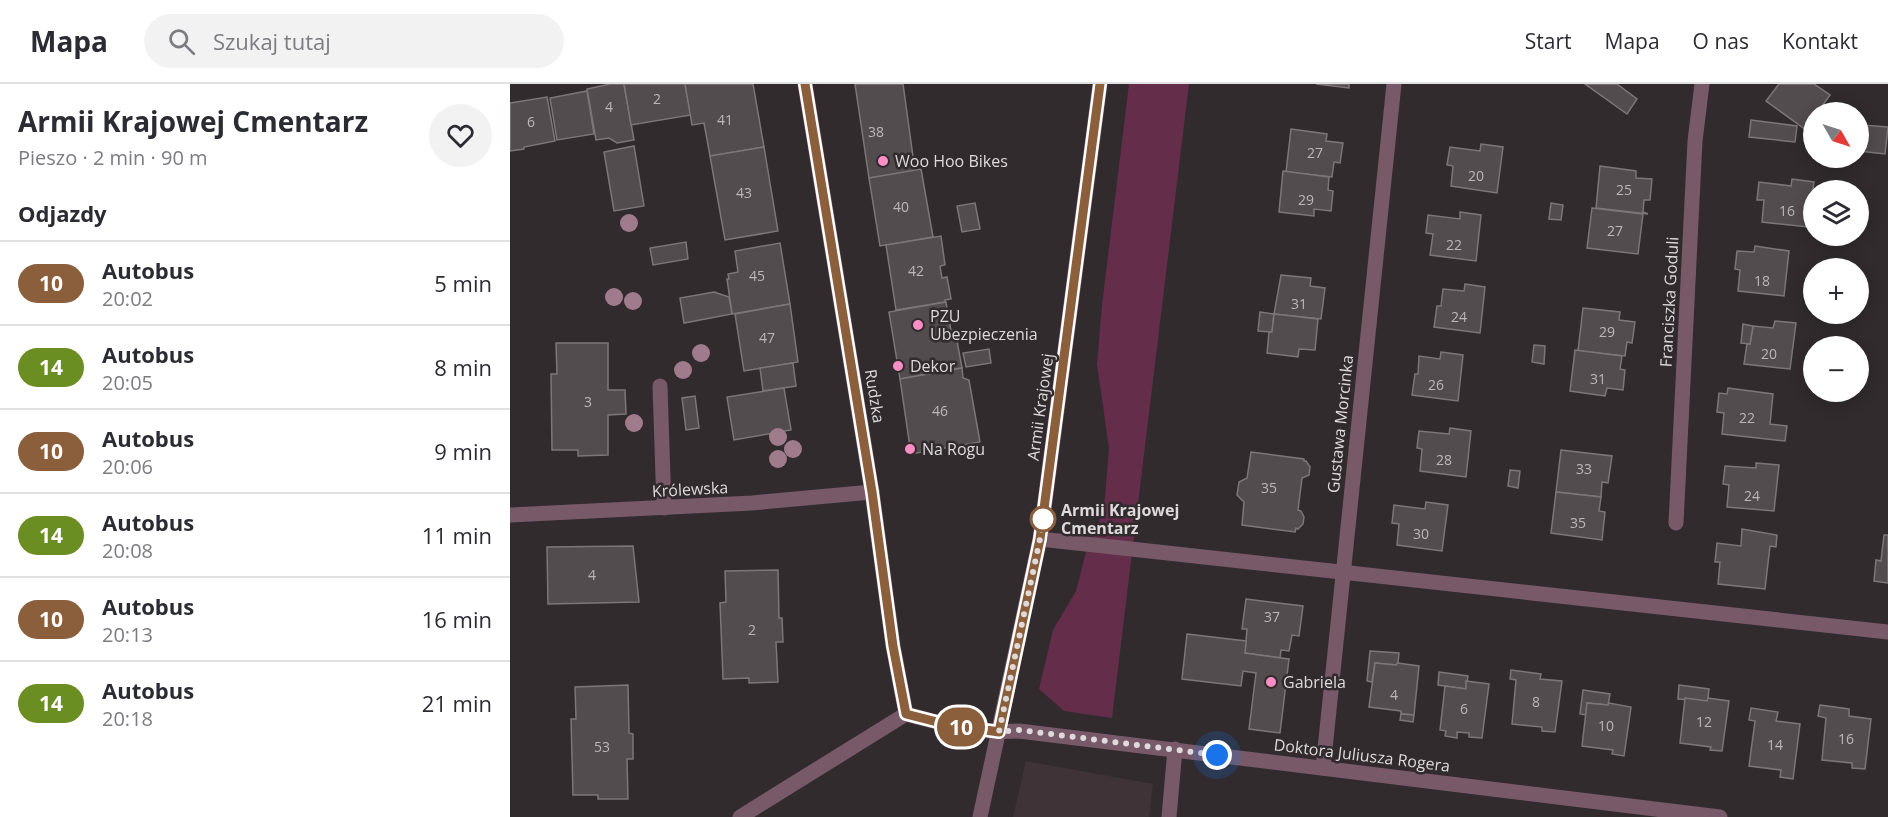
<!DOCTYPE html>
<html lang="pl">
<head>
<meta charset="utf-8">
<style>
  body { margin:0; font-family:"Open Sans",sans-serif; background:#f2f2f3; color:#2b2b33; height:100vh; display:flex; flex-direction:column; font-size:22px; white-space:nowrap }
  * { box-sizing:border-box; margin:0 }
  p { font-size:20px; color:#7c7c81 }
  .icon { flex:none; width:33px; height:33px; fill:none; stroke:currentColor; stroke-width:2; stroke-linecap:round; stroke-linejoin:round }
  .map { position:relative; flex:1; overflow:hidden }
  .details { display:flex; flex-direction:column; background:#fff; width:510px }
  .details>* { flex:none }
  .badge { padding:0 12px; border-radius:20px; font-size:21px; line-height:39px }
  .needle { width:39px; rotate:129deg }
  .tools { position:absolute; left:1293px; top:18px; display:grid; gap:12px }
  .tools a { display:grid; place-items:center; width:66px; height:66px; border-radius:50%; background:#fff; box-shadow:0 3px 15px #0003; font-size:30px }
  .you { position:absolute; width:30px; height:30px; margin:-15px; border:4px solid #fff; border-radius:50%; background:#1a73e8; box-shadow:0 0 0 9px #1a73e833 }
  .map>.badge { position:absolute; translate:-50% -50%; box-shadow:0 0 0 3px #fff }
  h2 { padding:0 18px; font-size:22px; line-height:54px }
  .round { display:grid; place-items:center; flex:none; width:63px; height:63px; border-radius:32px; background:#f2f2f3 }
  .summary { display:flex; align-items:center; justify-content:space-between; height:102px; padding:0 18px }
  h1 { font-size:28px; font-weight:700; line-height:45px }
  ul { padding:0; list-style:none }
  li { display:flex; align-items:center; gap:18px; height:84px; padding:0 18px; border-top:2px solid #e1e1e2 }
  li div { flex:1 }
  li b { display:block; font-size:22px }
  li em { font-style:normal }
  li .badge { min-width:66px; font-weight:700; text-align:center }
  header { display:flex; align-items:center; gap:36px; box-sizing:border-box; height:84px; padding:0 30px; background:#fff; border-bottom:2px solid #e1e1e2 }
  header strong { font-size:28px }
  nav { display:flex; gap:33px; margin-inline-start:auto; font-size:21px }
  .search { width:420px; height:54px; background:#f2f2f3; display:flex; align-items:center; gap:15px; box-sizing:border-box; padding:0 21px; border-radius:33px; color:#7c7c81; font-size:22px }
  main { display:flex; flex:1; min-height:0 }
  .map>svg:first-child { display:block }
</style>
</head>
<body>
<header>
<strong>Mapa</strong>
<div class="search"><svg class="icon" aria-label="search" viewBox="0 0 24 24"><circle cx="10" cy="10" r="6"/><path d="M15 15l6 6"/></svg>Szukaj tutaj</div>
<nav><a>Start</a><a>Mapa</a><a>O nas</a><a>Kontakt</a></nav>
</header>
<main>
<section class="details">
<div class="summary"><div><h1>Armii Krajowej Cmentarz</h1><p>Pieszo · 2 min · 90 m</p></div><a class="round"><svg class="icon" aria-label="heart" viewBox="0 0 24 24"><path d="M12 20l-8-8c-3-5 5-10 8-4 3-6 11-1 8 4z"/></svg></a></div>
<h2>Odjazdy</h2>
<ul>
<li><span class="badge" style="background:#8b5e3c;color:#fff">10</span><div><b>Autobus</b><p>20:02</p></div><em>5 min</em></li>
<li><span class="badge" style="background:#6b8e23;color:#fff">14</span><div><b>Autobus</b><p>20:05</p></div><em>8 min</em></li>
<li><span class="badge" style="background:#8b5e3c;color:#fff">10</span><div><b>Autobus</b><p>20:06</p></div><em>9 min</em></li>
<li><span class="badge" style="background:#6b8e23;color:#fff">14</span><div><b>Autobus</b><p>20:08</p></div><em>11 min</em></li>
<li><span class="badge" style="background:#8b5e3c;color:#fff">10</span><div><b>Autobus</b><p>20:13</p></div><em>16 min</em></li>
<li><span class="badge" style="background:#6b8e23;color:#fff">14</span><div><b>Autobus</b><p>20:18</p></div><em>21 min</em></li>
</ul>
</section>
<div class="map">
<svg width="1378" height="733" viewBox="0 0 1378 733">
  <rect width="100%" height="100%" fill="#312b2e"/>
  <!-- built -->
  <polygon fill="#3f3338" points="516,677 643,700 639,733 503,733"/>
  <!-- green -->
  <polygon fill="#642d4a" points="619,0 679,0 602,634 554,627 529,605 543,546 566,507 576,468 594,425 599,364 587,280 592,221"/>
  <!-- building -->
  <g fill="#534c4f" stroke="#7c7679" stroke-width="1.5">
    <polygon points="100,0 114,0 124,56 107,59 99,54 86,56 77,5"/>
    <polygon points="114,0 175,0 181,31 121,41"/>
    <polygon points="175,0 243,0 254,63 200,72 194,39 182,41"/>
    <polygon points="345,0 393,0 405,87 359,94"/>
    <polygon points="806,0 839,0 839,4"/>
    <polygon points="1075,0 1107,0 1127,15 1117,30"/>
    <polygon points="1269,0 1304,0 1320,11 1308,28 1304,28 1304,35 1296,46 1256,17"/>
    <polygon points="77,7 84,50 47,56 40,14"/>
    <polygon points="37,13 45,57 14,63 14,65 0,67 0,19"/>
    <polygon points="1241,36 1287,42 1285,58 1239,53"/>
    <polygon points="1352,41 1378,43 1375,70 1349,67"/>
    <polygon points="781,45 817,50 816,57 833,59 830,79 824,78 822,93 776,88"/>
    <polygon points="971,60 993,63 987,109 941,102 943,82 937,81 940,63 970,67"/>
    <polygon points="124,62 134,122 104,127 94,68"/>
    <polygon points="254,63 268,147 215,156 200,72"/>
    <polygon points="1090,82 1126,87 1126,94 1142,95 1140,116 1134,116 1133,128 1138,130 1086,124"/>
    <polygon points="411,85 423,153 370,162 359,94"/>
    <polygon points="773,87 819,93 818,106 823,107 821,127 804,125 804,132 769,128"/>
    <polygon points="1282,95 1304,98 1298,143 1252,138 1254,116 1247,116 1249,98 1281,102"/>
    <polygon points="465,119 470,145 452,148 447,122"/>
    <polygon points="1041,119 1053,121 1051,136 1039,135"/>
    <polygon points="1082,124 1133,130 1128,170 1077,164"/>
    <polygon points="950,128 971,131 966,177 920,171 923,150 916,149 918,131 950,135"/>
    <polygon points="431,152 435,181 430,182 432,194 437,193 441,215 435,216 435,218 386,226 376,161"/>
    <polygon points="176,158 178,175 143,181 140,164"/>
    <polygon points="270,159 280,220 222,230 217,195 219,195 218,190 228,188 225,167"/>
    <polygon points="1245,162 1279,167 1274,212 1228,207 1230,186 1225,185 1227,167 1244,168"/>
    <polygon points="771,191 801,194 800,202 815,204 811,235 764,230"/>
    <polygon points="955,200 975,203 970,249 924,243 927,222 931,222 933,205 954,207"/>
    <polygon points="204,208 219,213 222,230 174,239 170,214"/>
    <polygon points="436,218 441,247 445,246 452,284 390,295 379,228"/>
    <polygon points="280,220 288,278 234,287 225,230"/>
    <polygon points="1073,224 1110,228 1109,236 1125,238 1122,259 1117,258 1115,272 1068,267"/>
    <polygon points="750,228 764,230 762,248 748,247"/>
    <polygon points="764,230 808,235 805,266 789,265 788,273 757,269 759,248 762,248"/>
    <polygon points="1265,237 1286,239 1280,285 1234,280 1237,260 1240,260 1243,242 1263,244"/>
    <polygon points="1233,240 1243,242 1240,260 1231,259"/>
    <polygon points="46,259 98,259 98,306 115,306 116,330 98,331 98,371 68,372 68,366 42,366 41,290 47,290"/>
    <polygon points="1024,261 1035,262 1034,280 1022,278"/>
    <polygon points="479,265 481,279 456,283 453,269"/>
    <polygon points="1065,266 1112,272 1110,285 1115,286 1113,306 1097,304 1095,312 1060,307"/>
    <polygon points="931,268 953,271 948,317 902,311 905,290 908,290 909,272 930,275"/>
    <polygon points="283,279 286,302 253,307 250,284"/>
    <polygon points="452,284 453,294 459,296 470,358 401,370 390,295"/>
    <polygon points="274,304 281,346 224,356 217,313"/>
    <polygon points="1218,304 1263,310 1260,340 1277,342 1275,357 1212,350 1214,329 1207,328 1209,309 1217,310"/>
    <polygon points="185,312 189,344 176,346 172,314"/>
    <polygon points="940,344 961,347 956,393 910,387 912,365 907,364 909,347 939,350"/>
    <polygon points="1051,366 1102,372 1098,399 1092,398 1091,413 1046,408"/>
    <polygon points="741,368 794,375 794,377 796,377 800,383 799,391 792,394 788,426 791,427 794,433 793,440 788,445 786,444 785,448 732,441 734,418 727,411 729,398 737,394"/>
    <polygon points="1246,379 1269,381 1264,427 1217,423 1219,401 1213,400 1215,382 1246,384"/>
    <polygon points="1000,386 1010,387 1008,404 998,402"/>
    <polygon points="1046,408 1091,413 1089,427 1095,428 1092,456 1041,449"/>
    <polygon points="916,418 938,421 932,467 887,461 889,440 882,439 884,421 915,425"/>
    <polygon points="1232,445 1267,451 1266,463 1260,462 1255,505 1208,500 1210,478 1205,478 1207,459 1231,462"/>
    <polygon points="1374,451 1378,451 1378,499 1364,497 1366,476 1371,477"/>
    <polygon points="123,462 129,518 38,520 37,463"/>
    <polygon points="268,486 269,534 272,534 273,558 266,558 268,598 239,599 239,594 213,595 210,519 216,518 215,487"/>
    <polygon points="736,515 793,522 789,552 782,551 779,567 771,566 770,574 735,569 737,545 732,545"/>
    <polygon points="677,550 736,557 735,569 779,575 770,649 739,645 746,589 733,587 731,602 672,595"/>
    <polygon points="860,567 889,569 888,579 886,581 865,579 862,598 857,597"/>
    <polygon points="865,579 886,581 888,579 909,582 904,631 891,630 891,627 859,623"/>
    <polygon points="1001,586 1031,590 1030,595 1052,597 1045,648 1032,647 1032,643 1002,640 1006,596 1000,595"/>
    <polygon points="929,588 958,592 956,605 928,601"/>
    <polygon points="956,597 979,600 972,654 959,653 959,649 947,648 947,654 935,652 936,647 930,646 935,602 956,605"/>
    <polygon points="118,601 119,649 123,650 123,675 117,675 118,715 88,715 88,711 63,711 61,635 66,635 65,603"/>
    <polygon points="1169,601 1199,605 1198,614 1197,617 1168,615"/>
    <polygon points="1073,606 1100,610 1098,621 1077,619 1076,631 1070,630"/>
    <polygon points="1175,614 1197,617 1198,614 1219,617 1212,667 1200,666 1201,663 1170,659"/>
    <polygon points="1077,619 1098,621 1099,619 1121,623 1114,672 1102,670 1103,666 1072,662"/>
    <polygon points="1310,621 1339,625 1339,632 1361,635 1355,685 1342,684 1342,679 1312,676 1316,634 1308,632"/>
    <polygon points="1241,624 1268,628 1266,637 1290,640 1283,695 1270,693 1271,686 1239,682 1245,637 1239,636"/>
    <polygon points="891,630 904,631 903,638 890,636"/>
  </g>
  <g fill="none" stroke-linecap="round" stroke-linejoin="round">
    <!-- pedestrian -->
    <polyline stroke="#775967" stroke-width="15" points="530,455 1378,548"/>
    <!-- minor -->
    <g stroke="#775967" stroke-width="15">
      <path d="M 295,0 L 362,408 L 383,562 L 396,630 C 433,640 471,650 509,647 L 1210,733"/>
      <polyline points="150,302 154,424"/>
      <polyline points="0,431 242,419 362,408"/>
      <polyline points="1166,439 1185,57 1192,0"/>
      <polyline points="813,684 884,0"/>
      <polyline points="230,733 396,630"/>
      <polyline points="659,733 665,665"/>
    </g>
    <!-- tertiary -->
    <polyline stroke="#775967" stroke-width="15" points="470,733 530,455 590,0"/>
  </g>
  <!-- trees -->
  <g fill="#9f7b8c">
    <circle cx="119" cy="139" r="9"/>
    <circle cx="104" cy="213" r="9"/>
    <circle cx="123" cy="217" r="9"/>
    <circle cx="191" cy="269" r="9"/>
    <circle cx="173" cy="286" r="9"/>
    <circle cx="124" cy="339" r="9"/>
    <circle cx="268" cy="353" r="9"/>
    <circle cx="283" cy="365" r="9"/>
    <circle cx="268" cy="375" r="9"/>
  </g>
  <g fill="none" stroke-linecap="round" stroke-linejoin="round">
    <defs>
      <polyline id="line" points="295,0 362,408 383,562 396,630 435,640 489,648 530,455 590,0"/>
    </defs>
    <!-- line casing -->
    <use href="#line" stroke="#fff" stroke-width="14"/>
    <!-- line -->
    <use href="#line" stroke="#8b5e3c" stroke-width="9"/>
    <!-- walk -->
    <polyline stroke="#dedadb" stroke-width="6" stroke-dasharray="0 10.8" points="533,435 530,455 489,648 509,646 707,671"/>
  </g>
  <!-- markers -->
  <g fill="#fb8fc5" stroke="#312b2e" stroke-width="2">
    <circle cx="373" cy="77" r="6"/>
    <circle cx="408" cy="241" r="6"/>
    <circle cx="388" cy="282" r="6"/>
    <circle cx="400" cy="365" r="6"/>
    <circle cx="761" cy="598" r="6"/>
  </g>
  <circle fill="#fff" stroke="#8b5e3c" stroke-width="3" cx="533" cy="435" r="12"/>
  <g text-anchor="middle" stroke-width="5" stroke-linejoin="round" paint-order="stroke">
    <!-- number labels -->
    <g font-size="14" fill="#bbb6b8">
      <text x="147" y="20">2</text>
      <text x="99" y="28">4</text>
      <text x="215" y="41">41</text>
      <text x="21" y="43">6</text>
      <text x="366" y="53">38</text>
      <text x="805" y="74">27</text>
      <text x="966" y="97">20</text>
      <text x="1114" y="111">25</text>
      <text x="234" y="114">43</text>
      <text x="796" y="121">29</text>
      <text x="391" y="128">40</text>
      <text x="1277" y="132">16</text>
      <text x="1105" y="152">27</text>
      <text x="944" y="166">22</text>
      <text x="406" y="192">42</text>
      <text x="247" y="197">45</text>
      <text x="1252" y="202">18</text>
      <text x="789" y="225">31</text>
      <text x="949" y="238">24</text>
      <text x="1097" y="253">29</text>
      <text x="257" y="259">47</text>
      <text x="1259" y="275">20</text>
      <text x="1088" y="300">31</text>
      <text x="926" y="306">26</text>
      <text x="78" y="323">3</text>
      <text x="430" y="332">46</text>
      <text x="1237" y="339">22</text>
      <text x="934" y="381">28</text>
      <text x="1074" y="390">33</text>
      <text x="759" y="409">35</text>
      <text x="1242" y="417">24</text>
      <text x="1068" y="444">35</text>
      <text x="911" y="455">30</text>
      <text x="82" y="496">4</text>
      <text x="762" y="538">37</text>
      <text x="242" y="551">2</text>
      <text x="884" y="616">4</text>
      <text x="1026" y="623">8</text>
      <text x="954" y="630">6</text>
      <text x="1194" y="643">12</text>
      <text x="1096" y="647">10</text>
      <text x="1336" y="660">16</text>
      <text x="1265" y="666">14</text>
      <text x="92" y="668">53</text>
    </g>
    <!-- poi labels -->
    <g font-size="16" fill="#dedadb" stroke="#312b2e" text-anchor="start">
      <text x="385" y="83">Woo Hoo Bikes</text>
      <text x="420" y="238">PZU<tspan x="420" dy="18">Ubezpieczenia</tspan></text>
      <text x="400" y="288">Dekor</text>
      <text x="412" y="371">Na Rogu</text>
      <text x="773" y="604">Gabriela</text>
    </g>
    <!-- street labels -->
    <g font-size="16" fill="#dedadb" stroke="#312b2e">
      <text transform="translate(1159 218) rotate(-87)" y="6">Franciszka Goduli</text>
      <text transform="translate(365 312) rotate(81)" y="6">Rudzka</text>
      <text transform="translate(530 323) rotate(-82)" y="6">Armii Krajowej</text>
      <text transform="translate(830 340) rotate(-84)" y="6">Gustawa Morcinka</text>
      <text transform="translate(180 405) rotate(-3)" y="6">Królewska</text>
      <text transform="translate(852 671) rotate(7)" y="6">Doktora Juliusza Rogera</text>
    </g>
    <!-- stop labels -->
    <g font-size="16" font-weight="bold" fill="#dedadb" stroke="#312b2e" text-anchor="start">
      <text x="551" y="432">Armii Krajowej<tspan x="551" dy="18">Cmentarz</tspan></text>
    </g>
  </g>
</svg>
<div class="tools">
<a><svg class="needle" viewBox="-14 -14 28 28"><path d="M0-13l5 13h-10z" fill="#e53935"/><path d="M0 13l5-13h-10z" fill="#7c7c81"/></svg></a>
<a><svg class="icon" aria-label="layers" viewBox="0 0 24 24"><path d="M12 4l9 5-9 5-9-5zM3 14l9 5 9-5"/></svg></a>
<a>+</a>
<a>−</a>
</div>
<div class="you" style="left:707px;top:671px"></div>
<b class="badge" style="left:451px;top:643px;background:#8b5e3c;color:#fff">10</b>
</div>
</main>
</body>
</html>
